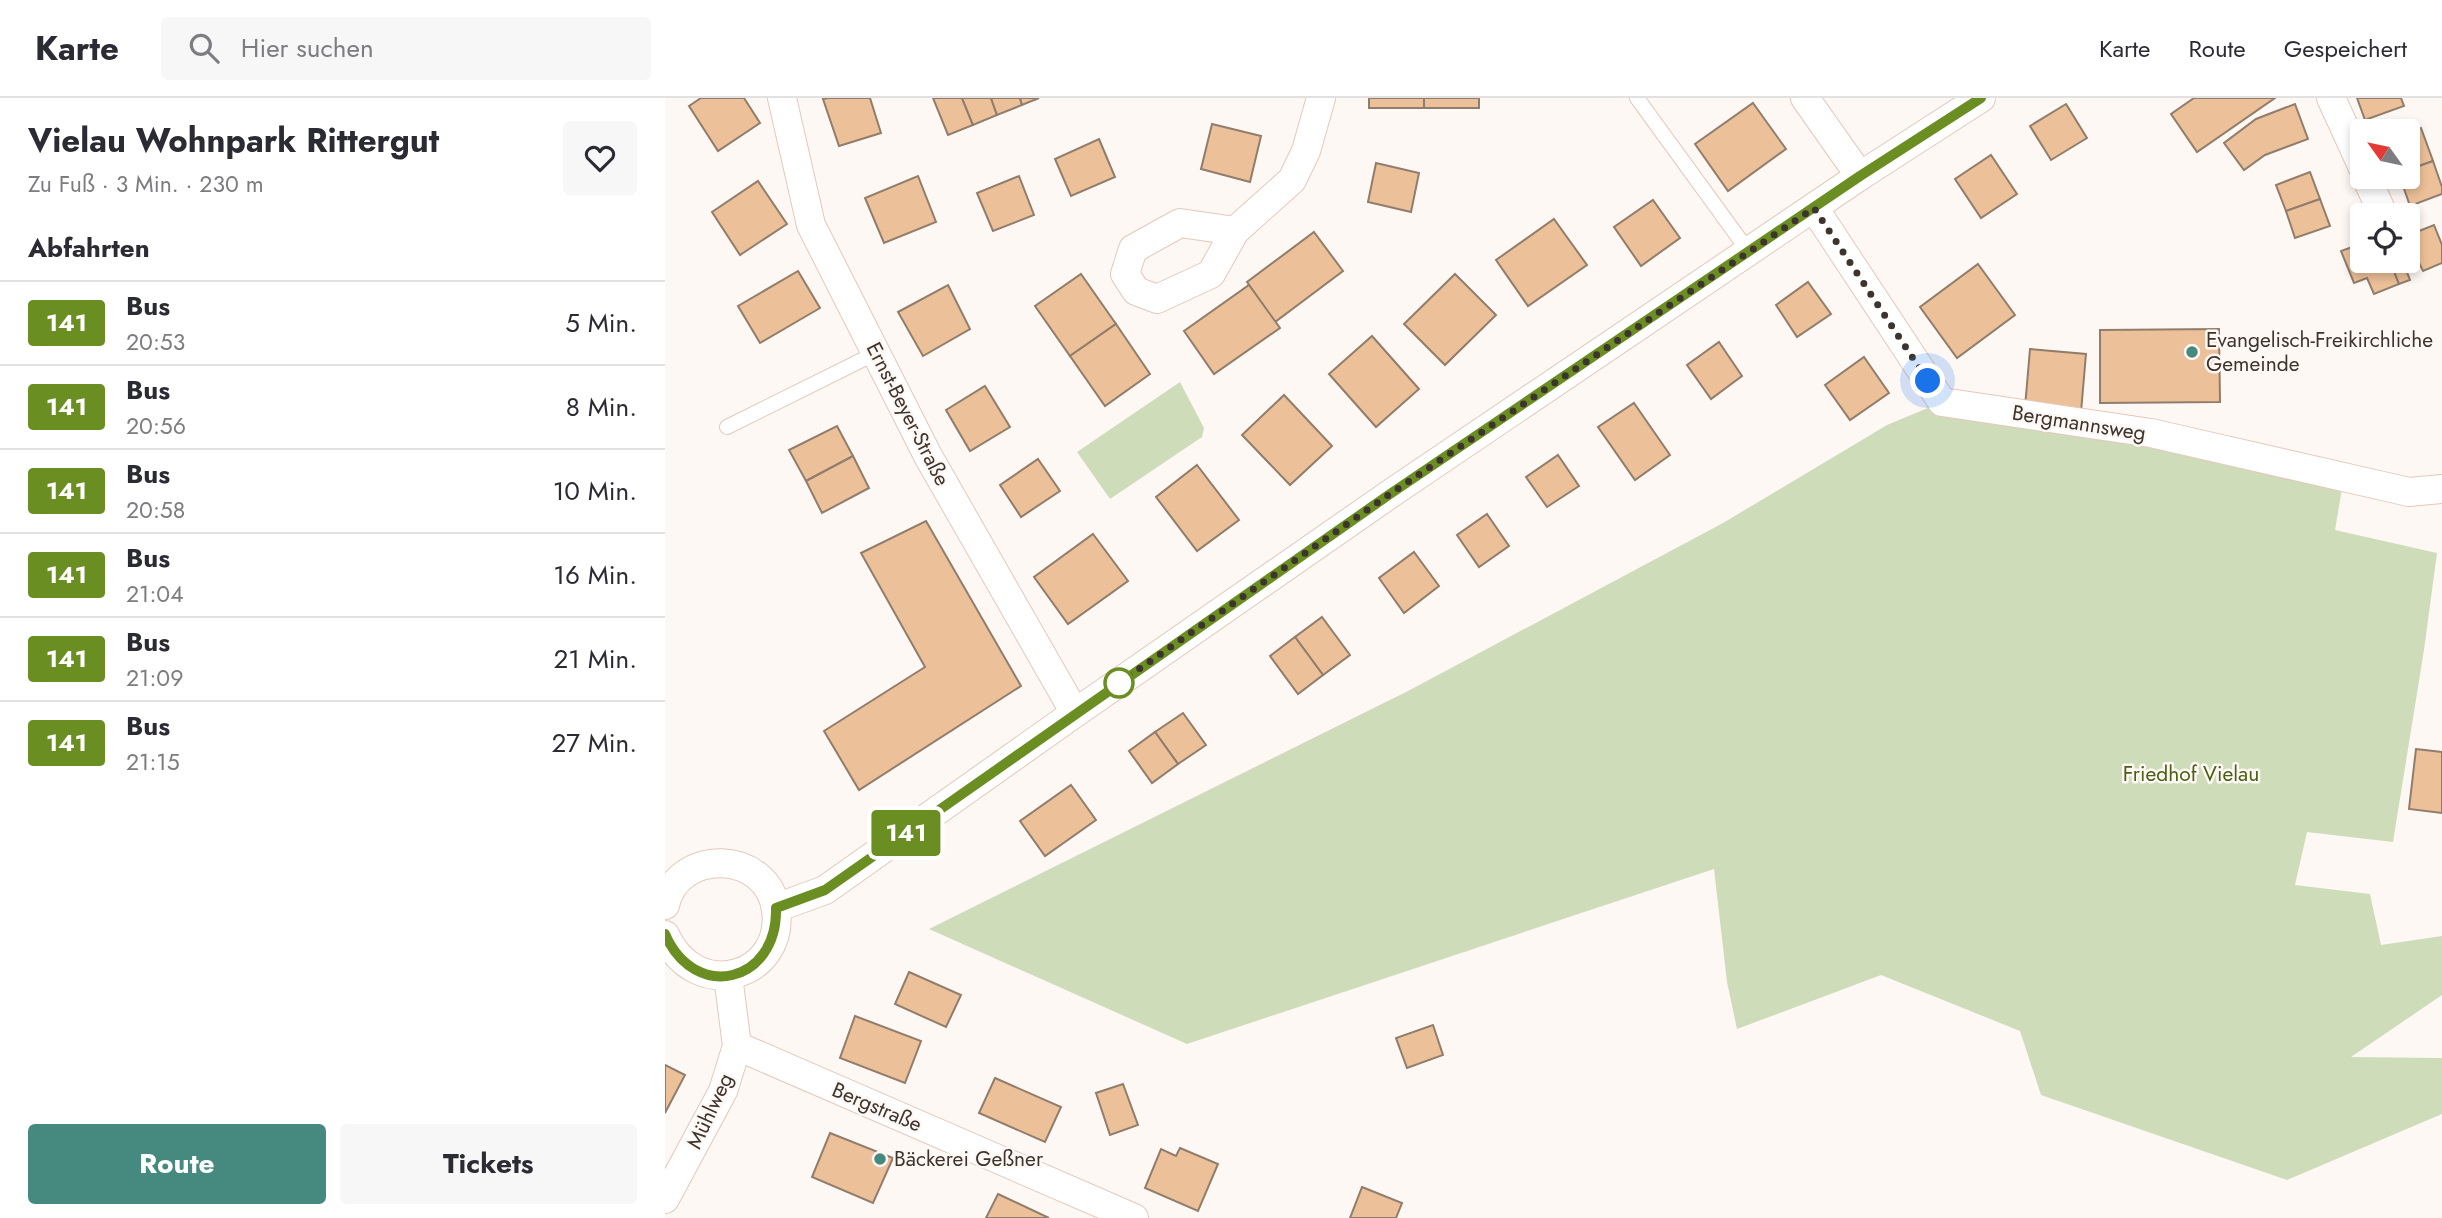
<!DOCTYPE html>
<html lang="de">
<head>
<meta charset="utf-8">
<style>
  body { margin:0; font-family:Jost,sans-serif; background:#f7f7f7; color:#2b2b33; height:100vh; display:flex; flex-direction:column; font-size:26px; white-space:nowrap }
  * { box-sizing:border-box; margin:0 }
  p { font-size:23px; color:#7c7c81 }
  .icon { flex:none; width:38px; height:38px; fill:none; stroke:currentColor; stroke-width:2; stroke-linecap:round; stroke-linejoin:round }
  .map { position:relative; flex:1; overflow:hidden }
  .side { display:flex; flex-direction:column; background:#fff; width:665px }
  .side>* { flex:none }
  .badge { padding:0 14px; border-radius:5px; font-size:24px; line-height:46px }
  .needle { width:46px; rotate:303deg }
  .buttons { position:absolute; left:1685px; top:21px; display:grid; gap:14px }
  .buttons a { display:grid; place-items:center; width:70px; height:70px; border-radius:7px; background:#fff; box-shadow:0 4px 10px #0003; font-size:35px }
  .you { position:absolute; width:35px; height:35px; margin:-18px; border:5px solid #fff; border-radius:50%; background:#1a73e8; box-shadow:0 0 0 10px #1a73e833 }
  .map>.badge { position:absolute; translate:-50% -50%; box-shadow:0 0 0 4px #fff }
  h2 { padding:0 28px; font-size:26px; line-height:63px }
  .round { display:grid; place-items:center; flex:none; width:74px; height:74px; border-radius:7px; background:#f7f7f7 }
  .headline { display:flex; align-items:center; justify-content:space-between; height:119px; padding:0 28px }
  h1 { font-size:33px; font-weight:700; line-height:52px }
  .cta { display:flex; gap:14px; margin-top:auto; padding:14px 28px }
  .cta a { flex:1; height:80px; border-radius:7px; background:#468a7f; color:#fff; font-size:28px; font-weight:700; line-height:80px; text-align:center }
  .cta a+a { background:#f7f7f7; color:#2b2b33 }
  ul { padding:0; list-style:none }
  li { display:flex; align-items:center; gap:21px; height:84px; padding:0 28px; border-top:2px solid #e1e1e2 }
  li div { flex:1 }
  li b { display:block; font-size:26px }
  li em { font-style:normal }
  li .badge { min-width:77px; font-weight:700; text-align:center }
  header { display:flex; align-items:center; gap:42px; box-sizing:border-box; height:98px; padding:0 35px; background:#fff; border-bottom:2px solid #e1e1e2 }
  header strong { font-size:33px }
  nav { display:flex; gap:38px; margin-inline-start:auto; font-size:24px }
  .search { width:490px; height:63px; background:#f7f7f7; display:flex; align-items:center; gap:18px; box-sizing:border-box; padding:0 24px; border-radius:7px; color:#7c7c81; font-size:26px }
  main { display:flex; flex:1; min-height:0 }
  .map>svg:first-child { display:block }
</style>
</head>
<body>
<header>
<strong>Karte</strong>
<div class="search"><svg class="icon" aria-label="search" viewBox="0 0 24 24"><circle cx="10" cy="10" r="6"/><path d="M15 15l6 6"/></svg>Hier suchen</div>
<nav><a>Karte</a><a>Route</a><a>Gespeichert</a></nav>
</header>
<main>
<section class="side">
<div class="headline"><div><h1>Vielau Wohnpark Rittergut</h1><p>Zu Fuß · 3 Min. · 230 m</p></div><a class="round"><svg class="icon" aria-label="heart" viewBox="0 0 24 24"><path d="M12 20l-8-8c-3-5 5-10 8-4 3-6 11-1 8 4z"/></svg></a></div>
<h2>Abfahrten</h2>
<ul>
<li><span class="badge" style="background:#6b8e23;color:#fff">141</span><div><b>Bus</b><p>20:53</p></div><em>5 Min.</em></li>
<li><span class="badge" style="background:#6b8e23;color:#fff">141</span><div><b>Bus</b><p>20:56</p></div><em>8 Min.</em></li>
<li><span class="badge" style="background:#6b8e23;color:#fff">141</span><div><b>Bus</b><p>20:58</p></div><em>10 Min.</em></li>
<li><span class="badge" style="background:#6b8e23;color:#fff">141</span><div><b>Bus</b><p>21:04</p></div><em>16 Min.</em></li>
<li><span class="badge" style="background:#6b8e23;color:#fff">141</span><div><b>Bus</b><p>21:09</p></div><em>21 Min.</em></li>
<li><span class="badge" style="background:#6b8e23;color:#fff">141</span><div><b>Bus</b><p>21:15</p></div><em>27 Min.</em></li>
</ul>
<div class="cta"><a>Route</a><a>Tickets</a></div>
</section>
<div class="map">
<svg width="1777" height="1120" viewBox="0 0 1777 1120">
  <rect width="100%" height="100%" fill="#fef8f5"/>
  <!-- green -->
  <g fill="#cedcba">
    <polygon points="515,284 539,330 537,339 445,401 412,354"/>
    <polygon points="1277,304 1679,379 1670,432 1772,455 1759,552 1728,744 1642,734 1630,787 1705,796 1716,847 1777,838 1777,897 1686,959 1777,960 1777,1016 1622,1082 1376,997 1355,933 1216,877 1072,931 1062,884 1049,771 522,946 264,831 743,593 1058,425 1222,327"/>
  </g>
  <!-- building -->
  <g fill="#ecc098" stroke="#917d6b" stroke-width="2">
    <polygon points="36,0 79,0 95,25 53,53 24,8"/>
    <polygon points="163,0 205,0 216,35 174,48 158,1"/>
    <polygon points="268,0 297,0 308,27 283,37"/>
    <polygon points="297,0 326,0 332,17 308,27"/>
    <polygon points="326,0 355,0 357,7 332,17"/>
    <polygon points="355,0 374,0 357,7"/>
    <rect x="704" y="0" width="55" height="10"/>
    <rect x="759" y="0" width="55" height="10"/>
    <polygon points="1529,0 1610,0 1532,54 1506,16"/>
    <polygon points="1692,0 1736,0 1739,8 1700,22"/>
    <polygon points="1088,5 1121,51 1063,93 1030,46"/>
    <polygon points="1401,6 1422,40 1386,62 1365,28"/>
    <polygon points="1630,6 1643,41 1600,57 1579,72 1559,45 1591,21"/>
    <polygon points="547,26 596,38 585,84 536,71"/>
    <polygon points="1756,30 1768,63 1743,72 1743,35"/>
    <polygon points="434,41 450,79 406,98 390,61"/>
    <polygon points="1326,57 1352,96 1316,120 1290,81"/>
    <polygon points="1768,63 1777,89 1777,96 1745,108 1735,79 1743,79 1743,72"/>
    <polygon points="711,65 754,75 746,114 703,104"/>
    <polygon points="1645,74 1655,101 1621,113 1611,87"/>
    <polygon points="253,78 271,124 219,145 200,100"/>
    <polygon points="354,78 369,117 328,133 312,95"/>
    <polygon points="93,83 122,126 75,157 47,114"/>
    <polygon points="1655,101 1665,128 1630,140 1621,113"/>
    <polygon points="988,102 1015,140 976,168 949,129"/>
    <polygon points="889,121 922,167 863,208 831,162"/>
    <polygon points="1769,127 1777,147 1777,165 1758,173 1751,158 1743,162 1743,135 1744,137"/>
    <polygon points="649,134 678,173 610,224 582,184"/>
    <polygon points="1698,145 1698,163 1725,163 1734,186 1709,196 1702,180 1689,185 1676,153"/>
    <polygon points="1725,163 1741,163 1738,164 1745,182 1734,186"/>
    <polygon points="1313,166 1350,217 1292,260 1255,209"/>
    <polygon points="133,173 155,210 95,245 73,208"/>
    <polygon points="416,176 451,226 405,258 370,208"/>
    <polygon points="790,176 831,217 780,267 739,226"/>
    <polygon points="1143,184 1166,216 1132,239 1111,207"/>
    <polygon points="283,187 305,231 258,258 233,214"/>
    <polygon points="584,187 615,230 549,276 519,233"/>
    <polygon points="451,226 485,276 440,308 405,258"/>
    <polygon points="1554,231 1555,304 1435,305 1435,232"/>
    <polygon points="707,238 754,291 711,329 664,276"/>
    <polygon points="1054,244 1077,278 1046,301 1022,267"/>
    <polygon points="1365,251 1421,256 1416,314 1360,309"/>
    <polygon points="1199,259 1224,295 1185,322 1160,287"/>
    <polygon points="320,288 345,329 305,353 281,312"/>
    <polygon points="619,297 667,348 625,387 577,337"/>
    <polygon points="969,305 1005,357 970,382 933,329"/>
    <polygon points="172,328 188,358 141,383 124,352"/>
    <polygon points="893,357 914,388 882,409 861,379"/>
    <polygon points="188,358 204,390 157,415 141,383"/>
    <polygon points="373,361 395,393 356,419 335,387"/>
    <polygon points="532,367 574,422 532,453 491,399"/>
    <polygon points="822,416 844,448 814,469 792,437"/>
    <polygon points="261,423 356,588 194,692 159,633 260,569 196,455"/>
    <polygon points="428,436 463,483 403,526 369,479"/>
    <polygon points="749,454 774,488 739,515 714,480"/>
    <polygon points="657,519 685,557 658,577 630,539"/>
    <polygon points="630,539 658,577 633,596 605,558"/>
    <polygon points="518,615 541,647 513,666 490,634"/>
    <polygon points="490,634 513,666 487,685 464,653"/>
    <polygon points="1751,651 1777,654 1777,715 1744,711"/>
    <polygon points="406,687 431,722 380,758 355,723"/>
    <polygon points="244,874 296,897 281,929 230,906"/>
    <polygon points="190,918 256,943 240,985 175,960"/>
    <polygon points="768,927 778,957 742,970 731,940"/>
    <polygon points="0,967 20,977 0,1015"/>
    <polygon points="330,980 396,1009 380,1044 314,1015"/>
    <polygon points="458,986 473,1027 445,1037 431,995"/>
    <polygon points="165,1035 228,1060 208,1105 147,1079"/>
    <polygon points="515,1050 553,1066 533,1113 480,1090 496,1051 511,1058"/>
    <polygon points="697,1089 737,1105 731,1120 685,1120"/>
    <polygon points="333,1096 384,1120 321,1120"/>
  </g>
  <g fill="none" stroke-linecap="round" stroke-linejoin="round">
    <defs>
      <g id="lane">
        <polyline points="972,0 1084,154"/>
        <polyline points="62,329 211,255"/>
      </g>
      <g id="street">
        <polyline points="117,0 146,127 263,358 410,615"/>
        <polyline points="1140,0 1195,78"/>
        <polyline points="1666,0 1698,70"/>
        <polyline points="1701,79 1718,116"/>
        <polyline points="1149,110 1277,304 1486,335 1744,394 1777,391"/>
        <polyline points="570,133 546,176 492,201 471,193 460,176 468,151 515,125 570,133 627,82 641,53 656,0"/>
        <path d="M 0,807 C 13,749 103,752 111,812 C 120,879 31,906 0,837"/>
        <polyline points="111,810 160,792 410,615 725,396 1195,78 1316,0"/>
        <polyline points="72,948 469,1120"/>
        <polyline points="0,1101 58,993 72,948 63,878"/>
      </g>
    </defs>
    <!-- lane casing -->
    <use href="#lane" stroke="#e4c8ba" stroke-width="16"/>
    <!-- street casing -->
    <use href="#street" stroke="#e4c8ba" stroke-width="30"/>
    <!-- lane -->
    <use href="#lane" stroke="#fff" stroke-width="14"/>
    <!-- street -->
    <use href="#street" stroke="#fff" stroke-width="28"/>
  </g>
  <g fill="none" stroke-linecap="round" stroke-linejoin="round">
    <defs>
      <path id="line" d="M 0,836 C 30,905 113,885 111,810 L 160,792 L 725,396 L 1195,78 L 1316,0"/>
    </defs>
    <!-- line casing -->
    <use href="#line" stroke="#fff" stroke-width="16"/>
    <!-- line -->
    <use href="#line" stroke="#6b8e23" stroke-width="10"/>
    <!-- walk -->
    <polyline stroke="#3e342e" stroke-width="7" stroke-dasharray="0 12.6" points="454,585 725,396 1149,110 1263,283"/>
  </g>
  <!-- markers -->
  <g fill="#468a7f" stroke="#fef8f5" stroke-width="2.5">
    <circle cx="1527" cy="254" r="7"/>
    <circle cx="215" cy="1061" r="7"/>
  </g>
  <circle fill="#fff" stroke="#6b8e23" stroke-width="3.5" cx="454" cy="585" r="14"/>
  <g text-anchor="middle" stroke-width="5" stroke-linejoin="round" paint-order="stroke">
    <!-- poi labels -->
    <g font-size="21" fill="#3e342e" stroke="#fef8f5" text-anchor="start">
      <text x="1541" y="249">Evangelisch-Freikirchliche<tspan x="1541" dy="24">Gemeinde</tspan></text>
      <text x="229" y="1068">Bäckerei Geßner</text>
    </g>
    <!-- street labels -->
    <g font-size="21" fill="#3e342e" stroke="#fef8f5">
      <text transform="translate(243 316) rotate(63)" y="7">Ernst-Beyer-Straße</text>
      <text transform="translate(1414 325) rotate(9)" y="7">Bergmannsweg</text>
      <text transform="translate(212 1009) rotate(23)" y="7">Bergstraße</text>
      <text transform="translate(45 1013) rotate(-65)" y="7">Mühlweg</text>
    </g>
    <!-- park labels -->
    <g font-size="21" fill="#496014" stroke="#fef8f5">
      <text x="1526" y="683">Friedhof Vielau</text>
    </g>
  </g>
</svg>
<div class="buttons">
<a><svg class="needle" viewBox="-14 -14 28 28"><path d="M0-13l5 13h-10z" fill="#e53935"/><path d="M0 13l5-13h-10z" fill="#7c7c81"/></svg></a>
<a><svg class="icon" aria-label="locate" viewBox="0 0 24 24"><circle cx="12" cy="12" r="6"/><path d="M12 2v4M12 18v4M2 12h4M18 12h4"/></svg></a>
</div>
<div class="you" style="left:1263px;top:283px"></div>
<b class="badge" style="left:241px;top:735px;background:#6b8e23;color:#fff">141</b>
</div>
</main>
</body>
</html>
